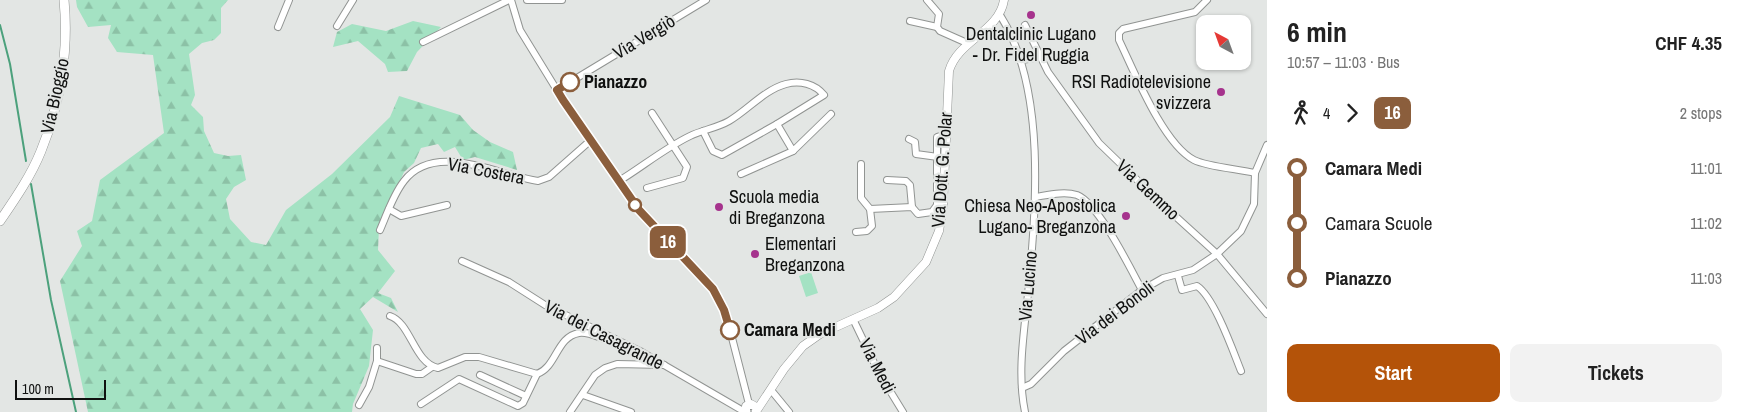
<!DOCTYPE html>
<html lang="en">
<head>
<meta charset="utf-8">
<style>
  body { margin:0; font-family:"Archivo Narrow",sans-serif; background:#f2f2f2; color:#222; height:100vh; display:flex; flex-direction:column; font-size:19px; white-space:nowrap }
  * { box-sizing:border-box; margin:0 }
  p { font-size:16px; color:#767676 }
  .icon { flex:none; width:28px; height:28px; fill:none; stroke:currentColor; stroke-width:2; stroke-linecap:round; stroke-linejoin:round }
  .map { position:relative; flex:1; overflow:hidden }
  .side { display:flex; flex-direction:column; background:#fff; width:475px }
  .side>* { flex:none }
  .badge { padding:0 10px; border-radius:8px; font-size:18px; line-height:32px }
  .needle { width:32px; rotate:319deg }
  .fabs { position:absolute; left:1196px; top:15px; display:grid; gap:10px }
  .fabs a { display:grid; place-items:center; width:55px; height:55px; border-radius:10px; background:#fff; box-shadow:0 1px 4px #0004; font-size:25px }
  .scale { position:absolute; left:15px; bottom:12px; width:91px; box-sizing:border-box; padding-left:5px; border:2px solid #101110; border-top:0; font-size:14px; line-height:18px; white-space:nowrap; color:#101110; -webkit-text-stroke:4px #e3e6e4; paint-order:stroke }
  .map>.badge { position:absolute; translate:-50% -50%; box-shadow:0 0 0 2px #fff }
  .legs { display:flex; align-items:center; gap:8px; height:55px; padding:0 20px; font-size:16px }
  .legs p { margin-inline-start:auto }
  .overview { display:flex; align-items:center; justify-content:space-between; height:85px; padding:0 20px }
  h1 { font-size:28px; font-weight:800; line-height:38px }
  .cta { display:flex; gap:10px; margin-top:auto; padding:10px 20px }
  .cta a { flex:1; height:58px; border-radius:10px; background:#b45309; color:#fff; font-size:20px; font-weight:800; line-height:58px; text-align:center }
  .cta a+a { background:#f2f2f2; color:#222 }
  ul { padding:0 20px; list-style:none }
  li { display:flex; align-items:center; gap:18px; height:55px; font-size:19px }
  li i { display:grid; place-items:center; width:8px; height:100%; margin:0 6px; background:currentColor }
  li i::after { content:''; width:12px; height:12px; margin:-6px; border:4px solid; border-radius:50%; background:#fff }
  li p { margin-inline-start:auto }
  li:first-child i { background:linear-gradient(#0000 50%,currentColor 0) }
  li:last-child i { background:linear-gradient(currentColor 50%,#0000 0) }
  main { display:flex; flex:1; min-height:0 }
  .map>svg:first-child { display:block }
</style>
</head>
<body>
<main>
<div class="map">
<svg width="1267" height="412" viewBox="0 0 1267 412">
  <defs>
    <pattern id="forest-firs" width="22" height="20" patternUnits="userSpaceOnUse" patternTransform="scale(1.25)"><rect width="22" height="20" fill="#a4e2c3"/><path d="M5 1l3.5 6h-7zM16 11l3.5 6h-7z" fill="#8cc1a6"/></pattern>
  </defs>
  <rect width="100%" height="100%" fill="#e3e6e4"/>
  <!-- grass -->
  <polygon fill="#a4e2c3" points="811,272 818,293 806,297 799,276"/>
  <!-- forest -->
  <g fill="url(#forest-firs)">
    <polygon points="76,0 228,0 221,8 221,33 214,40 202,43 189,54 195,95 191,105 203,117 204,131 214,153 228,156 241,155 246,180 234,187 226,199 230,219 251,242 266,245 286,210 332,174 390,117 399,96 460,115 473,130 490,142 513,152 517,170 475,157 463,160 455,147 444,152 438,144 421,148 414,163 404,172 379,227 378,250 395,271 378,293 391,298 398,312 373,297 360,309 373,330 369,366 353,404 352,412 88,412 60,281 82,246 77,231 92,221 100,180 164,133 153,55 117,52 108,38 111,25 88,27 77,7"/>
    <polygon points="413,21 441,27 417,52 407,71 388,72 385,64 358,41 333,47 337,32 352,24 386,31"/>
  </g>
  <g fill="none" stroke-linecap="round" stroke-linejoin="round">
    <!-- stream -->
    <g stroke="#4ca17c" stroke-width="2">
      <polyline points="0,25 10,64 26,161"/>
      <polyline points="31,184 51,300 76,412"/>
    </g>
    <defs>
      <g id="minor">
        <polyline points="511,0 520,30 563,100 639,210 713,289 724,310 730,330 749,404"/>
        <polyline points="527,0 562,0"/>
        <polyline points="927,0 939,14 937,27 940,31 967,43"/>
        <path d="M 1207,0 L 1195,12 L 1123,29 L 1119,33 L 1119,40 C 1134,71 1163,144 1194,160 C 1208,167 1239,169 1255,173"/>
        <path d="M 1000,15 C 1047,89 1036,210 1028,294 C 1024,333 1017,373 1025,412"/>
        <polyline points="910,21 937,27"/>
        <polyline points="1025,25 1048,72 1099,143 1163,205 1217,254 1267,314"/>
        <polyline points="337,26 353,0"/>
        <polyline points="278,27 289,0"/>
        <polyline points="423,42 509,0"/>
        <polyline points="1022,60 1040,57"/>
        <polyline points="557,90 706,0"/>
        <polyline points="703,131 713,151 722,155 777,124"/>
        <polyline points="909,139 915,142 916,154 938,157"/>
        <polyline points="861,164 861,198 870,209 912,207 918,214 932,212 937,205 937,137 946,134"/>
        <polyline points="741,174 793,151"/>
        <polyline points="887,180 906,181 910,185 912,207"/>
        <path d="M 619,181 C 642,167 665,148 690,136 C 702,130 717,128 729,121 C 748,110 764,90 786,84 C 800,80 815,84 824,95 L 777,124 L 793,151 L 831,114"/>
        <polyline points="647,188 683,178 687,167 652,113"/>
        <path d="M 1035,197 C 1048,195 1064,191 1077,195 C 1099,204 1130,268 1142,290"/>
        <polyline points="389,209 401,216 447,205"/>
        <path d="M 380,230 C 387,214 393,195 404,181 C 435,141 497,175 538,181 L 549,177 L 591,140"/>
        <polyline points="856,232 867,231 872,226 870,209"/>
        <polyline points="462,261 509,282 545,305 640,351 745,412"/>
        <path d="M 1178,276 L 1182,290 L 1197,286 C 1214,297 1233,351 1241,371"/>
        <path d="M 390,316 C 411,323 414,363 438,368 L 465,357 L 479,357 L 537,374 C 557,367 556,337 579,333 C 593,331 604,343 618,341"/>
        <polyline points="853,319 879,373 903,412"/>
        <polyline points="377,348 377,361 416,374 422,374 432,367"/>
        <polyline points="480,375 526,396"/>
        <polyline points="1022,388 1031,384 1064,351 1142,290 1163,278 1193,270 1217,254 1241,231 1254,204 1255,173 1267,145"/>
        <polyline points="771,390 789,412"/>
        <polyline points="583,395 631,412"/>
        <polyline points="421,404 459,379 518,406 523,403 537,374"/>
        <polyline points="359,405 369,387 377,361"/>
        <polyline points="570,412 595,375 605,368 617,364 664,365"/>
      </g>
      <g id="tertiary">
        <path d="M 757,410 L 784,369 L 803,346 L 820,334 L 878,308 L 894,297 L 926,262 L 939,231 L 943,206 L 949,71 C 958,40 999,32 1004,0"/>
        <polyline points="746,412 746,406 751,404 756,407 756,412"/>
      </g>
      <path id="secondary" d="M 0,221 C 15,199 31,176 41,151 C 60,104 69,51 64,0"/>
    </defs>
    <!-- minor casing -->
    <use href="#minor" stroke="#919492" stroke-width="8"/>
    <!-- tertiary casing -->
    <use href="#tertiary" stroke="#919492" stroke-width="9"/>
    <!-- secondary casing -->
    <use href="#secondary" stroke="#919492" stroke-width="10"/>
    <!-- minor -->
    <use href="#minor" stroke="#fff" stroke-width="6"/>
    <!-- tertiary -->
    <use href="#tertiary" stroke="#fff" stroke-width="8"/>
    <!-- secondary -->
    <use href="#secondary" stroke="#fff" stroke-width="9"/>
  </g>
  <g fill="none" stroke-linecap="round" stroke-linejoin="round">
    <defs>
      <polyline id="line-1" points="570,82 557,90 563,100 639,210 713,289 724,310 730,330"/>
    </defs>
    <!-- line-1 casing -->
    <use href="#line-1" stroke="#fff" stroke-width="11"/>
    <!-- line-1 -->
    <use href="#line-1" stroke="#8b5e3c" stroke-width="8"/>
  </g>
  <!-- markers -->
  <g fill="#a6338d" stroke="#e3e6e4" stroke-width="2">
    <circle cx="1031" cy="15" r="5"/>
    <circle cx="1221" cy="92" r="5"/>
    <circle cx="719" cy="207" r="5"/>
    <circle cx="1126" cy="216" r="5"/>
    <circle cx="755" cy="254" r="5"/>
  </g>
  <g fill="#fff" stroke="#8b5e3c" stroke-width="2.5">
    <circle cx="570" cy="82" r="9"/>
    <circle cx="635" cy="205" r="6"/>
    <circle cx="730" cy="330" r="9"/>
  </g>
  <g text-anchor="middle" stroke-width="4.5" stroke-linejoin="round" paint-order="stroke">
    <!-- poi labels -->
    <g font-size="18" fill="#101110" stroke="#e3e6e4" text-anchor="end">
      <text x="1031" y="40" text-anchor="middle">Dentalclinic Lugano<tspan x="1031" dy="21">- Dr. Fidel Ruggia</tspan></text>
      <text x="1211" y="88">RSI Radiotelevisione<tspan x="1211" dy="21">svizzera</tspan></text>
      <text x="729" y="203" text-anchor="start">Scuola media<tspan x="729" dy="21">di Breganzona</tspan></text>
      <text x="1116" y="212">Chiesa Neo-Apostolica<tspan x="1116" dy="21">Lugano- Breganzona</tspan></text>
      <text x="765" y="250" text-anchor="start">Elementari<tspan x="765" dy="21">Breganzona</tspan></text>
    </g>
    <!-- street labels -->
    <g font-size="18" fill="#101110" stroke="#e3e6e4">
      <text transform="translate(644 37) rotate(-31)" y="6">Via Vergiò</text>
      <text transform="translate(55 96) rotate(-78)" y="6">Via Bioggio</text>
      <text transform="translate(942 170) rotate(-86)" y="6">Via Dott. G. Polar</text>
      <text transform="translate(486 171) rotate(11)" y="6">Via Costera</text>
      <text transform="translate(1148 190) rotate(43)" y="6">Via Gemmo</text>
      <text transform="translate(1028 286) rotate(-85)" y="6">Via Lucino</text>
      <text transform="translate(1115 313) rotate(-37)" y="6">Via dei Bonoli</text>
      <text transform="translate(604 335) rotate(27)" y="6">Via dei Casagrande</text>
      <text transform="translate(877 366) rotate(63)" y="6">Via Medi</text>
    </g>
    <!-- stop labels -->
    <g font-size="18" font-weight="bold" fill="#101110" stroke="#e3e6e4" text-anchor="start">
      <text x="584" y="88">Pianazzo</text>
      <text x="744" y="336">Camara Medi</text>
    </g>
  </g>
</svg>
<div class="fabs">
<a><svg class="needle" viewBox="-14 -14 28 28"><path d="M0-13l5 13h-10z" fill="#e53935"/><path d="M0 13l5-13h-10z" fill="#767676"/></svg></a>
</div>
<div class="scale">100 m</div>
<b class="badge" style="left:668px;top:242px;background:#8b5e3c;color:#fff">16</b>
</div>
<section class="side">
<div class="overview"><div><h1>6 min</h1><p>10:57 – 11:03 · Bus</p></div><b>CHF 4.35</b></div>
<div class="legs"><svg class="icon" aria-label="walk" viewBox="0 0 24 24"><circle cx="13" cy="4" r="2"/><path d="M13 8l-2 6 4 7M11 14l-3 7M7 12l3-4h3l4 4"/></svg>4<svg class="icon" aria-label="forward" viewBox="0 0 24 24"><path d="M9 5l7 7-7 7"/></svg><b class="badge" style="background:#8b5e3c;color:#fff">16</b><p>2 stops</p></div>
<ul>
<li><i style="color:#8b5e3c"></i><b>Camara Medi</b><p>11:01</p></li>
<li><i style="color:#8b5e3c"></i><span>Camara Scuole</span><p>11:02</p></li>
<li><i style="color:#8b5e3c"></i><b>Pianazzo</b><p>11:03</p></li>
</ul>
<div class="cta"><a>Start</a><a>Tickets</a></div>
</section>
</main>
</body>
</html>
